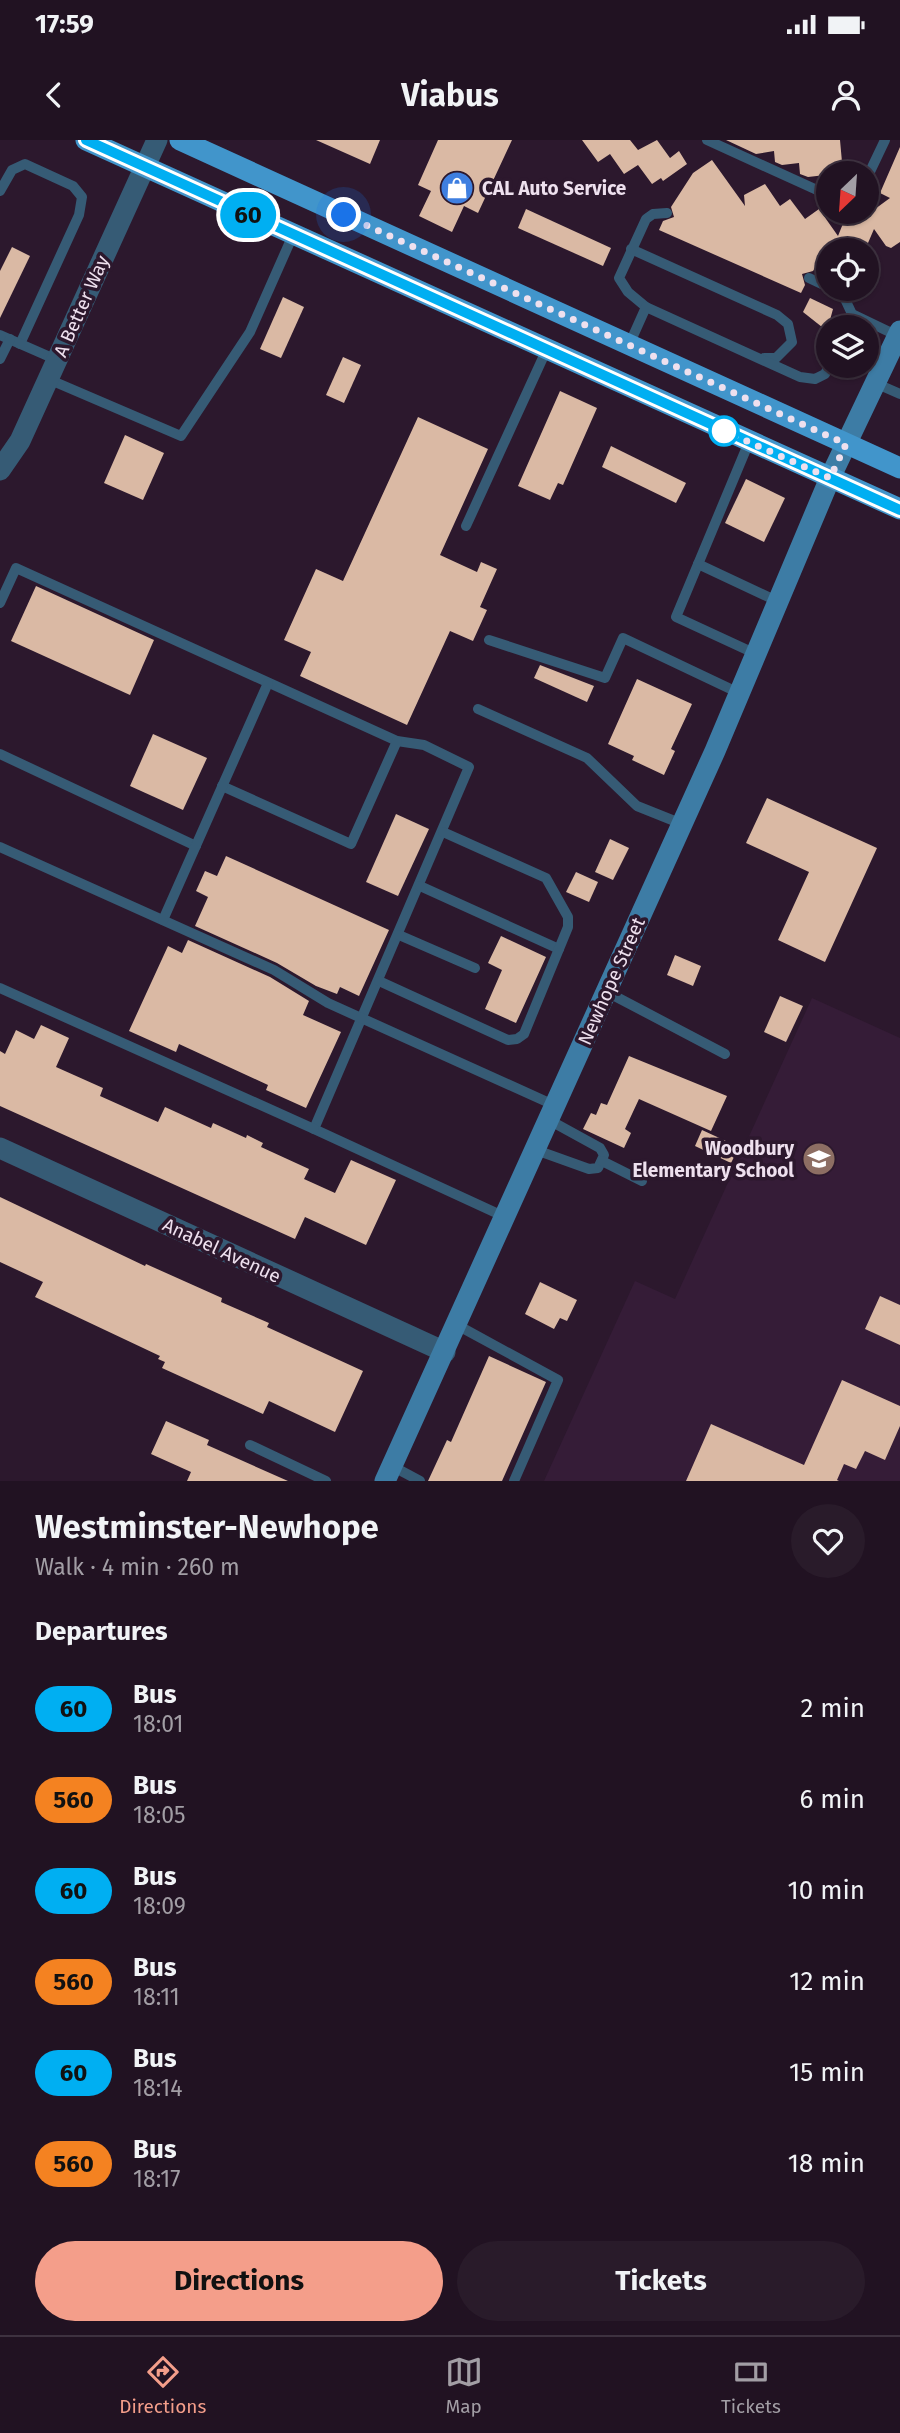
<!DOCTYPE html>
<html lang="en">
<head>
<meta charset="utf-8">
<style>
  body { margin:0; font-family:"Fira Sans",sans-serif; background:#291b2a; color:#f1f3f6; height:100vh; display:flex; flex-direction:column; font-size:26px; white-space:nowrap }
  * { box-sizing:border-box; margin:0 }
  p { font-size:23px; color:#a29ea5 }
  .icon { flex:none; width:38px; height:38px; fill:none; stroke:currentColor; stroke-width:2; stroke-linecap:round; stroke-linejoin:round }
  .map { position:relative; height:1341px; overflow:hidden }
  .sheet { display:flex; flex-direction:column; background:#211222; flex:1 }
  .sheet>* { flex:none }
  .badge { padding:0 14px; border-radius:23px; font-size:24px; line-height:46px }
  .needle { width:46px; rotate:205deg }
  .tools { position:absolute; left:816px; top:21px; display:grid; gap:14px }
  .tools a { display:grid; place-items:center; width:63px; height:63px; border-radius:50%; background:#211222; box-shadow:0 2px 5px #0004,0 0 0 2px #3e3240; font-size:35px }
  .you { position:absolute; width:35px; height:35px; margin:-18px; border:5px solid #fff; border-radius:50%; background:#1a73e8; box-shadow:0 0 0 10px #1a73e833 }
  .map>.badge { position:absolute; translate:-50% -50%; box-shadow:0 0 0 4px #fff }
  h2 { padding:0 35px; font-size:26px; line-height:63px }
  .round { display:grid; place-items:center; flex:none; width:74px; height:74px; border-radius:37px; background:#291b2a }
  .head { display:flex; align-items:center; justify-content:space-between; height:119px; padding:0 35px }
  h1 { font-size:33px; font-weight:700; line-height:52px }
  .button { display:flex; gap:14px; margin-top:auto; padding:14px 35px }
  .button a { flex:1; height:80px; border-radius:42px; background:#f49e8a; color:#111; font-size:28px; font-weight:700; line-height:80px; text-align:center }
  .button a+a { background:#291b2a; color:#f1f3f6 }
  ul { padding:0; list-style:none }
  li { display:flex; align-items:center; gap:21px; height:91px; padding:0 35px }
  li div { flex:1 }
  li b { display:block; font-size:26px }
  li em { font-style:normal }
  li .badge { min-width:77px; font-weight:700; text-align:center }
  .status { display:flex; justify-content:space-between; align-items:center; height:49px; padding:0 35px; background:#211222; direction:ltr }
  .status svg { height:19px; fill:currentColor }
  header { display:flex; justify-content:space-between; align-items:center; height:91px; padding:0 35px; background:#211222; font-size:32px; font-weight:700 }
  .menu { display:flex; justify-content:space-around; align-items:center; height:98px; border-top:2px solid #3e3240; background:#211222; font-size:19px; color:#a29ea5 }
  .menu a { display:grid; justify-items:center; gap:4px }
  .menu .on { color:#f49e8a }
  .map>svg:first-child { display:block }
</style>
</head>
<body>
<div class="status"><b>17:59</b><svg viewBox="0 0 49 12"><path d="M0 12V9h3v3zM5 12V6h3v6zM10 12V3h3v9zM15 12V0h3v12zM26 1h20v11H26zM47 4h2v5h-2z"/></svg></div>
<header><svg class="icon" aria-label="back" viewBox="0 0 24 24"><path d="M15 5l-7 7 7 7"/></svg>Viabus<svg class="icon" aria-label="person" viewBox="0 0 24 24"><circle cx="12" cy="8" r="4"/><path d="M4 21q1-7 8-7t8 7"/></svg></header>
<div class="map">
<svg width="900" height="1341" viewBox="0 0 900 1341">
  <rect width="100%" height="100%" fill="#2c182d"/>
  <!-- built -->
  <polygon fill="#351c37" points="812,858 900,898 900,1341 544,1341 635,1141 675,1159"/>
  <!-- building -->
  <g fill="#dab9a4">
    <polygon points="316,0 380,0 370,24"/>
    <polygon points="438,0 512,0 478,73 464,66 452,92 419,76 431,51 418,45"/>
    <polygon points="582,0 630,0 638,10 657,0 670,18 679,11 687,24 663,41 661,38 652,44 638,25 624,34 610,14 598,22"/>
    <polygon points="726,0 840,0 843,33 808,37 800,34 799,23 782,25 775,22 774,11 756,14"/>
    <polygon points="900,7 900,102 891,108 886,106 874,89 865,110 828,110 828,127 818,123 813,131 802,134 805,145 801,153 659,90 663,81 674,77 671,67 693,33 712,20 745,66 744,55 765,44 780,66 790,59 805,79 819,69 838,96 844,81 853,85 890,58 880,53"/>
    <polygon points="526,69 611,108 603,126 518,88"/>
    <polygon points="12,107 30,116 0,178 0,131"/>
    <polygon points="283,157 304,167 281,218 260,209"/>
    <polygon points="810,158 833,169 827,191 803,172"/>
    <polygon points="343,217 361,225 344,263 326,255"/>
    <polygon points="560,251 597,268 563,345 558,343 550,360 518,346"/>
    <polygon points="418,277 488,309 440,415 477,432 481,422 497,429 480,467 487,470 473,501 450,491 407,585 300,536 311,512 284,500 316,429 343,441"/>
    <polygon points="125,295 164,313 143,360 104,343"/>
    <polygon points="611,306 686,343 676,363 602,327"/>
    <polygon points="746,339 785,358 764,402 725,383"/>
    <polygon points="36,446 154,500 130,555 11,501"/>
    <polygon points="540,525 594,546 587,562 534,538"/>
    <polygon points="637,539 692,564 671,609 675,611 664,635 632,620 634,616 608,604"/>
    <polygon points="153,594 207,618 183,670 130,646"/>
    <polygon points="767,658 877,708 825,822 778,800 809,732 746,703"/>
    <polygon points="396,674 429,689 398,756 366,742"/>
    <polygon points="610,699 629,708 613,740 595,732"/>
    <polygon points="226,716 389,790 359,856 340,847 337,854 316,846 277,823 195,786 208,757 196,751 205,731 217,736"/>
    <polygon points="576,732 598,742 589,762 566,752"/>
    <polygon points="501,796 546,817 516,883 485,869 502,830 488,823"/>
    <polygon points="188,800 270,837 309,861 303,875 341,892 306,968 266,950 268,945 179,904 176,912 129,891 168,806 182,813"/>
    <polygon points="675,815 701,826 693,846 667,835"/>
    <polygon points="780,856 803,866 786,902 764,892"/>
    <polygon points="41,885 69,898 56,927 103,948 100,956 158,982 165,967 211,988 213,983 246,998 247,995 263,1003 261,1007 309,1029 304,1039 335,1053 351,1020 396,1040 366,1105 305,1077 295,1099 0,966 0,911 5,914 16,890 34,899"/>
    <polygon points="629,916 727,956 711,991 639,959 625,989 631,993 624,1008 583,989 591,973 596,975 601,963 607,965"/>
    <polygon points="702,990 739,1007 731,1023 695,1006"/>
    <polygon points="0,1057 145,1126 146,1124 222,1158 221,1162 269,1183 267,1187 363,1231 335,1292 269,1261 263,1274 162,1228 165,1222 158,1219 160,1216 35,1157 43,1142 0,1122"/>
    <polygon points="540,1142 577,1160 567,1181 560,1178 554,1189 525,1174"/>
    <polygon points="880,1156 900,1165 900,1205 865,1189"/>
    <polygon points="489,1216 546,1242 502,1341 428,1341 447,1300 451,1302"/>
    <polygon points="842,1240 900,1266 900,1286 885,1320 865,1311 856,1329 844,1324 837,1340 839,1341 686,1341 711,1284 804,1325"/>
    <polygon points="166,1281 209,1300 207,1305 288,1341 187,1341 191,1332 151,1314"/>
  </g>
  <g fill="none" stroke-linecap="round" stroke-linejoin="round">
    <!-- lane -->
    <g stroke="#365b75" stroke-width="10">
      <polyline points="707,0 828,55"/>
      <polyline points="866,40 885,0"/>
      <polyline points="0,51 12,30 25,24 73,46 82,57 79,75 20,204"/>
      <polyline points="631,109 777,175 788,184 792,202 776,218 764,218"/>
      <polyline points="809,138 828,147"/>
      <polyline points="832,149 845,159 852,174 898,196"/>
      <polyline points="646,167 628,152 619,138 646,79 653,74 667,73"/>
      <polyline points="846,187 852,174"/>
      <polyline points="0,195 57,220"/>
      <polyline points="629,205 646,167 800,237 815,239 825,234 829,226"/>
      <polyline points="0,219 10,199"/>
      <polyline points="48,239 181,296 250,192 293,95"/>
      <polyline points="875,243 900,254"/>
      <polyline points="749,302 676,477 756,514"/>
      <polyline points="466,386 546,211"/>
      <polyline points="698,424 777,461"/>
      <polyline points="0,463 16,428 397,601 424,605 469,627 314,989 505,1077"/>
      <polyline points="489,500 605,538 623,498 739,553"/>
      <polyline points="478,569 587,618 637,666 682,684"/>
      <polyline points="0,614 196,706"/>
      <polyline points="222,646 351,704 397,601"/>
      <polyline points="0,707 274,830 328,863 556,966"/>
      <polyline points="420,746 559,809"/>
      <polyline points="163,780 268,543"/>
      <polyline points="399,795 475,828"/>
      <polyline points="379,841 508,900 517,899 524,894 568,787 568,777 546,738 443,692"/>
      <polyline points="0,848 314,989"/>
      <polyline points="607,852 725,914"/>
      <polyline points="536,1010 589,1029 598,1028 604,1015 600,1008 549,980"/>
      <polyline points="602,1021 642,1041"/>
      <polyline points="457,1185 558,1240 514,1341"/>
      <polyline points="250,1305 326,1341"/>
      <polyline points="392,1326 420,1341"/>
    </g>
    <!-- street -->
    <g stroke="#365b75" stroke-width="21">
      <polyline points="0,330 20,301 157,0"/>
      <polyline points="0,1008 445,1212"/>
    </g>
    <!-- secondary -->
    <polyline stroke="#3d7ca5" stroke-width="21" points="385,1341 715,611 830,338 900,191"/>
    <!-- primary -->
    <g stroke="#4195cb" stroke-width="21">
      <polyline points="86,0 900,369"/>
      <polyline points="180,0 900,328"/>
    </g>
  </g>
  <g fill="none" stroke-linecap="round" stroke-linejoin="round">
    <defs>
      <polyline id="line" points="86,0 900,370"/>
    </defs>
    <!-- line casing -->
    <use href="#line" stroke="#fff" stroke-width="16"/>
    <!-- line -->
    <use href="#line" stroke="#00aff2" stroke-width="10"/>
    <!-- walk -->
    <polyline stroke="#eee0ee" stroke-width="7" stroke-dasharray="0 12.6" points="344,75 846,304 830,338 724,291"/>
  </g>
  <!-- icons -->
  <defs>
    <symbol id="shop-disc" viewBox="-11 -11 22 22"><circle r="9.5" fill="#3f7fe0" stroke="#2c182d"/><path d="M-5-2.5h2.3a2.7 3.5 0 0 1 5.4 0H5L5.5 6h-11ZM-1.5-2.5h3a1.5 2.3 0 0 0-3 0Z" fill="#fff"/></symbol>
    <symbol id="school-disc" viewBox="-11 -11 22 22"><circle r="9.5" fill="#8d6e63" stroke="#2c182d"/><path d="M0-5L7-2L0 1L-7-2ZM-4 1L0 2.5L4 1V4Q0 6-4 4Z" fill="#fff"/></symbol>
  </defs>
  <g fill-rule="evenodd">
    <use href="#shop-disc" x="438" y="29" width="38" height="38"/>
    <use href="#school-disc" x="800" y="1000" width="38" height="38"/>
  </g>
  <!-- markers -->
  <circle fill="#fff" stroke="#00aff2" stroke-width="3.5" cx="724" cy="291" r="14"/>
  <g text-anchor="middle" stroke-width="7" stroke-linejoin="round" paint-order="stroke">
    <!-- poi labels -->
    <g font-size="19" font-weight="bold" fill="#eee0ee" stroke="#2c182d" text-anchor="start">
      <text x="482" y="55">CAL Auto Service</text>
      <text x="794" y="1015" text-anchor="end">Woodbury<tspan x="794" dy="22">Elementary School</tspan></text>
    </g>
    <!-- street labels -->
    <g font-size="19" fill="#eee0ee" stroke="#2c182d">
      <text transform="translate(81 166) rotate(-66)" y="7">A Better Way</text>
      <text transform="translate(611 841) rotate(-66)" y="7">Newhope Street</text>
      <text transform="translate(222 1110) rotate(25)" y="7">Anabel Avenue</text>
    </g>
  </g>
</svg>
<div class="tools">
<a><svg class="needle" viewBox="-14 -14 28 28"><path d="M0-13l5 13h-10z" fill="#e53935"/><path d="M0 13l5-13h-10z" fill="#a29ea5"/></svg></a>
<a><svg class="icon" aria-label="locate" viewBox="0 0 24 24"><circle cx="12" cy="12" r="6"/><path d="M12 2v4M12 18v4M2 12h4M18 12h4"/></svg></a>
<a><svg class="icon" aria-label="layers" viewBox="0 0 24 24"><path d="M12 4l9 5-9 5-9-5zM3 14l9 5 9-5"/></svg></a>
</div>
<div class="you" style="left:344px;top:75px"></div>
<b class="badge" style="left:248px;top:75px;background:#00aff2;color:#111">60</b>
</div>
<section class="sheet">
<div class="head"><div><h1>Westminster-Newhope</h1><p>Walk · 4 min · 260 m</p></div><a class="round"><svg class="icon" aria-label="heart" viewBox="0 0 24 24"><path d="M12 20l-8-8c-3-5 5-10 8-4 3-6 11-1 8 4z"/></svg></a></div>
<h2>Departures</h2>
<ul>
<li><span class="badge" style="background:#00aff2;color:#111">60</span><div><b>Bus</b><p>18:01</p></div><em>2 min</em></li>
<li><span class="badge" style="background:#f48221;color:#111">560</span><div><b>Bus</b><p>18:05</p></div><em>6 min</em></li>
<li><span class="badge" style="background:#00aff2;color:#111">60</span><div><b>Bus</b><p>18:09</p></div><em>10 min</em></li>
<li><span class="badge" style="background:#f48221;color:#111">560</span><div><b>Bus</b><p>18:11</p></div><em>12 min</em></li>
<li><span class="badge" style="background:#00aff2;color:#111">60</span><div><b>Bus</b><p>18:14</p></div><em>15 min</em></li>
<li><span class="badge" style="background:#f48221;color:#111">560</span><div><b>Bus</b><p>18:17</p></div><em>18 min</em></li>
</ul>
<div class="button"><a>Directions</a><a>Tickets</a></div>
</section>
<nav class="menu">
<a class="on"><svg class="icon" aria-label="directions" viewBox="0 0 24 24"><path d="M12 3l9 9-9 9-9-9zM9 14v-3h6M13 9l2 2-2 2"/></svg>Directions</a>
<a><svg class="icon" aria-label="map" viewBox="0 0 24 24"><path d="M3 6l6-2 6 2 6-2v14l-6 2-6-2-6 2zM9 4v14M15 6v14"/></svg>Map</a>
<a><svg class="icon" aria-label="tickets" viewBox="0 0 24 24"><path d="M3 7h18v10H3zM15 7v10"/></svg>Tickets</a>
</nav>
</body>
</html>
